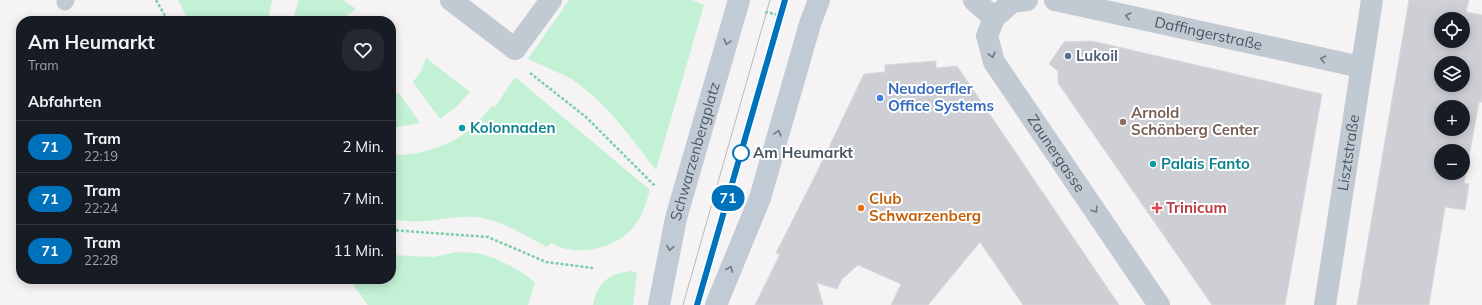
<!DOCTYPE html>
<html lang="de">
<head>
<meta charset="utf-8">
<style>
  body { margin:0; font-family:Mulish,sans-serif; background:#242831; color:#f1f3f6; height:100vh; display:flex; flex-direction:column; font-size:15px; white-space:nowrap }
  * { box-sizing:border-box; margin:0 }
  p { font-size:13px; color:#9ea1a6 }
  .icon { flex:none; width:22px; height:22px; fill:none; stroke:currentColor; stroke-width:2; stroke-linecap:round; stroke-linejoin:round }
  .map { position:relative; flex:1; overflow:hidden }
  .side { position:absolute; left:16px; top:16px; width:380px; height:268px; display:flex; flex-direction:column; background:#171b24; border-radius:16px; box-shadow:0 2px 10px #0003 }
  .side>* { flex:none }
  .badge { padding:0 8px; border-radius:13px; font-size:14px; line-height:26px }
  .controls { position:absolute; left:1434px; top:12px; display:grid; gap:8px }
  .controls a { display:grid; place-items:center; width:36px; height:36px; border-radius:50%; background:#171b24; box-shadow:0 2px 10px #0003; font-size:20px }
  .map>.badge { position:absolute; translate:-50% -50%; box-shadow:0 0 0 2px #fff }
  h2 { padding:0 12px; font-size:15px; line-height:36px }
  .round { display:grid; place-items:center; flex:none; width:42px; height:42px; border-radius:16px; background:#242831 }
  .head { display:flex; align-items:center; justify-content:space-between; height:68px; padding:0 12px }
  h1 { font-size:19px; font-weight:700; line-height:30px }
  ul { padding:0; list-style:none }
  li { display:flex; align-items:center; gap:12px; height:52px; padding:0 12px; border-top:1px solid #363941 }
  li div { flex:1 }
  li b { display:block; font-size:15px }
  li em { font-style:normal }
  li .badge { min-width:44px; font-weight:700; text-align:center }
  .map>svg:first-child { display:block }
</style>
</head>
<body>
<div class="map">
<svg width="1482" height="305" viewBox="0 0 1482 305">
  <rect width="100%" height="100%" fill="#f5f3f3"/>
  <!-- green -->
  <g fill="#c3f1d5">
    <polygon points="178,0 272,0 268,21 189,21"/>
    <polygon points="299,0 343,0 356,9 345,17 342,21 314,21 294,15"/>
    <path d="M 569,0 L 692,0 L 704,5 L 656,170 C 631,138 607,103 573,80 C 559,72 542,66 528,59 Z"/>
    <polygon points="426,58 470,92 456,107 440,119 413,82 421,71"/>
    <path d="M 515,77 L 650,190 C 646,202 643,215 635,225 C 617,249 577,258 551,243 L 547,247 C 521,233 493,214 461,217 C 440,218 412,226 391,218 L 391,155 C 416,156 443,148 464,134 C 475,127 484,115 492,106 L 495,107 Z"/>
    <polygon points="399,93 420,123 391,128 391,96"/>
    <path d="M 457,252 C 463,253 470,252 476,253 C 492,255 524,271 535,283 L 528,305 L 368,305 L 355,287 L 351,279 L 391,279 L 391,255 L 433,257 Z"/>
    <path d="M 632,271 L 637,273 L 633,305 L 593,305 C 597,283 609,273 632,271 Z"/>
  </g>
  <!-- building -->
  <g fill="#cdcfd5" stroke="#d7d9de" fill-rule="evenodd">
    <path d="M 1409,0 L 1469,0 L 1466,12 L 1482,15 L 1482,102 L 1479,102 L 1464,183 L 1469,184 L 1465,210 L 1445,207 L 1429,305 L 1357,305 ZM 1441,19 L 1463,19 L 1463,41 L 1441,41 ZM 1441,63 L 1463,63 L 1463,85 L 1441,85 ZM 1441,107 L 1463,107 L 1463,129 L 1441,129 ZM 1441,151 L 1463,151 L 1463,173 L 1441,173 Z"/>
    <polygon points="1092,41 1322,94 1285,305 1212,305 1058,83 1058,71 1049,64 1064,42"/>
    <polygon points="936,61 936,68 957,66 1119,305 1023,305 980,242 928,305 891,305 901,284 858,265 842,279 837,289 817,283 823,305 755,305 780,254 776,253 817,172 864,74 885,72 885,65"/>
  </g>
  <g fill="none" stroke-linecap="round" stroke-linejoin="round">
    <!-- path -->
    <g stroke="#7ad0a6" stroke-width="2.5" stroke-dasharray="3 2" stroke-linecap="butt">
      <polyline points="156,0 168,21"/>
      <polyline points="765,12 783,16"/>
      <polyline points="530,73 586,117 655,186"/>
      <polyline points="391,230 488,237 546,262 593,268"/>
    </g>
    <!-- lane -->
    <polyline stroke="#c1cad2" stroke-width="17" points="65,2 66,0"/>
    <!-- street -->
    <g stroke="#c1cad2" stroke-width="22">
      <polyline points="451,0 515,49 551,0"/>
      <polyline points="974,0 994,18"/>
      <path id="s1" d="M 1027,0 L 1012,2 L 994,18 L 987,36 L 994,62 L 1159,305"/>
      <path id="s2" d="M 1055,0 L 1361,67"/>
      <path id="s3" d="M 1325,305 L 1372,0"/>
    </g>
    <!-- secondary -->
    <g stroke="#c1cbd6" stroke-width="22">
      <path id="s4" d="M 659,305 L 676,218 L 739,0"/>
      <polyline points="716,305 760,198 810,24 819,0"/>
    </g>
    <!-- tram -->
    <g stroke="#b5b8bd" stroke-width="1">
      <polyline points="683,305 770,0"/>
      <polyline points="697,305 785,0"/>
    </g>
  </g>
  <!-- one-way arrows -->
  <defs><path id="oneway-chevron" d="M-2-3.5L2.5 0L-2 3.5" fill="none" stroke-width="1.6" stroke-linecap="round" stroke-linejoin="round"/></defs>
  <g stroke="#6e7983">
    <use href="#oneway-chevron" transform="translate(1128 16) rotate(-168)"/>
    <use href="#oneway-chevron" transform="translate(992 55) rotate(75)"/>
    <use href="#oneway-chevron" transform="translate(1323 59) rotate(-168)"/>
    <use href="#oneway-chevron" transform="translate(1095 210) rotate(56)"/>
  </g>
  <g stroke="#6e7984">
    <use href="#oneway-chevron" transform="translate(727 42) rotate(106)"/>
    <use href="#oneway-chevron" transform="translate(778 133) rotate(-74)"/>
    <use href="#oneway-chevron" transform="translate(670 248) rotate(101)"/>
    <use href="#oneway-chevron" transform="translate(730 269) rotate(-68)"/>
  </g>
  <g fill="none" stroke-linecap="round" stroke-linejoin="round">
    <defs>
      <polyline id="line" points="697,305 785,0"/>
    </defs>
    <!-- line casing -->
    <use href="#line" stroke="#fff" stroke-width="9"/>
    <!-- line -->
    <use href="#line" stroke="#0072bc" stroke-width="6"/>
  </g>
  <!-- markers -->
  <circle fill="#5c6f8a" stroke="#fff" stroke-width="1.5" cx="1068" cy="56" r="4"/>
  <circle fill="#3f7fe0" stroke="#fff" stroke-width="1.5" cx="880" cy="98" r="4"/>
  <circle fill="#8d6e63" stroke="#fff" stroke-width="1.5" cx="1123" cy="122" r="4"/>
  <g fill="#0f9aa8" stroke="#fff" stroke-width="1.5">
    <circle cx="462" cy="128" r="4"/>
    <circle cx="1153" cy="164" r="4"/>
  </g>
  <circle fill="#fff" stroke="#0072bc" stroke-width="2" cx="741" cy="153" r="8"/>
  <circle fill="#e8710a" stroke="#fff" stroke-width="1.5" cx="861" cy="208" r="4"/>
  <path fill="#e0444e" stroke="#fff" stroke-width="1.5" d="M1155 202h4v4h4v4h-4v4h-4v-4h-4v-4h4z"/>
  <g text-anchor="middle" stroke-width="4" stroke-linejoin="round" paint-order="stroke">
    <!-- street labels -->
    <g font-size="15" fill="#4a5661" stroke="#fff">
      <text dy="5" stroke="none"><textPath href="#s2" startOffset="157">Daffingerstraße</textPath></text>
      <text dy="5" stroke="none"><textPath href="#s4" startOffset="158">Schwarzenbergplatz</textPath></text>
      <text dy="5" stroke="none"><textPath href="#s3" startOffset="154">Lisztstraße</textPath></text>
      <text dy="5" stroke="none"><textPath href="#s1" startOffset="196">Zaunergasse</textPath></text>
    </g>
    <!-- service labels -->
    <g font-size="15" font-weight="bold" fill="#4e5e75" stroke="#fff" text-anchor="start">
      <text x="1076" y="61">Lukoil</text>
    </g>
    <!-- shop labels -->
    <g font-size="15" font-weight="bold" fill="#366cbe" stroke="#fff" text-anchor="start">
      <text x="888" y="94">Neudoerfler<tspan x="888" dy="17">Office Systems</tspan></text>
    </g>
    <!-- education labels -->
    <g font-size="15" font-weight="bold" fill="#785e54" stroke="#fff" text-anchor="start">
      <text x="1131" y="118">Arnold<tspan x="1131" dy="17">Schönberg Center</tspan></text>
    </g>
    <!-- culture labels -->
    <g font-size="15" font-weight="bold" fill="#0d838f" stroke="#fff" text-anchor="start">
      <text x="470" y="133">Kolonnaden</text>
      <text x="1161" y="169">Palais Fanto</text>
    </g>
    <!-- stop labels -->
    <g font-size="15" font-weight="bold" fill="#4a5661" stroke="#fff" text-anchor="start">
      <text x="753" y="158">Am Heumarkt</text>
    </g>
    <!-- food labels -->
    <g font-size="15" font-weight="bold" fill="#c56008" stroke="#fff" text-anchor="start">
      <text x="869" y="204">Club<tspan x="869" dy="17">Schwarzenberg</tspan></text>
    </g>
    <!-- health labels -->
    <g font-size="15" font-weight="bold" fill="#be3a42" stroke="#fff" text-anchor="start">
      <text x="1166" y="213">Trinicum</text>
    </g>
  </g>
</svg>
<div class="controls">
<a><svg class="icon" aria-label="locate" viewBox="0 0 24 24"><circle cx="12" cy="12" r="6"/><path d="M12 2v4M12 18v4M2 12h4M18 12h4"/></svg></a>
<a><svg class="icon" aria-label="layers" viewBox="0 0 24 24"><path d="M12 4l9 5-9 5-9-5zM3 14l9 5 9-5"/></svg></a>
<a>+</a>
<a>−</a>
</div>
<b class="badge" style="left:728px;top:198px;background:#0072bc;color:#fff">71</b>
<section class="side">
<div class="head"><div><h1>Am Heumarkt</h1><p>Tram</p></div><a class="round"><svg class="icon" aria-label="heart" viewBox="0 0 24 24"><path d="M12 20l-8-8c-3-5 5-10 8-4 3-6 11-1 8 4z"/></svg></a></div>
<h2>Abfahrten</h2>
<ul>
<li><span class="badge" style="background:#0072bc;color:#fff">71</span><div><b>Tram</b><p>22:19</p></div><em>2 Min.</em></li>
<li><span class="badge" style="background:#0072bc;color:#fff">71</span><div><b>Tram</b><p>22:24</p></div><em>7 Min.</em></li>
<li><span class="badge" style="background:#0072bc;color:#fff">71</span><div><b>Tram</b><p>22:28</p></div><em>11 Min.</em></li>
</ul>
</section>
</div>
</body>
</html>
